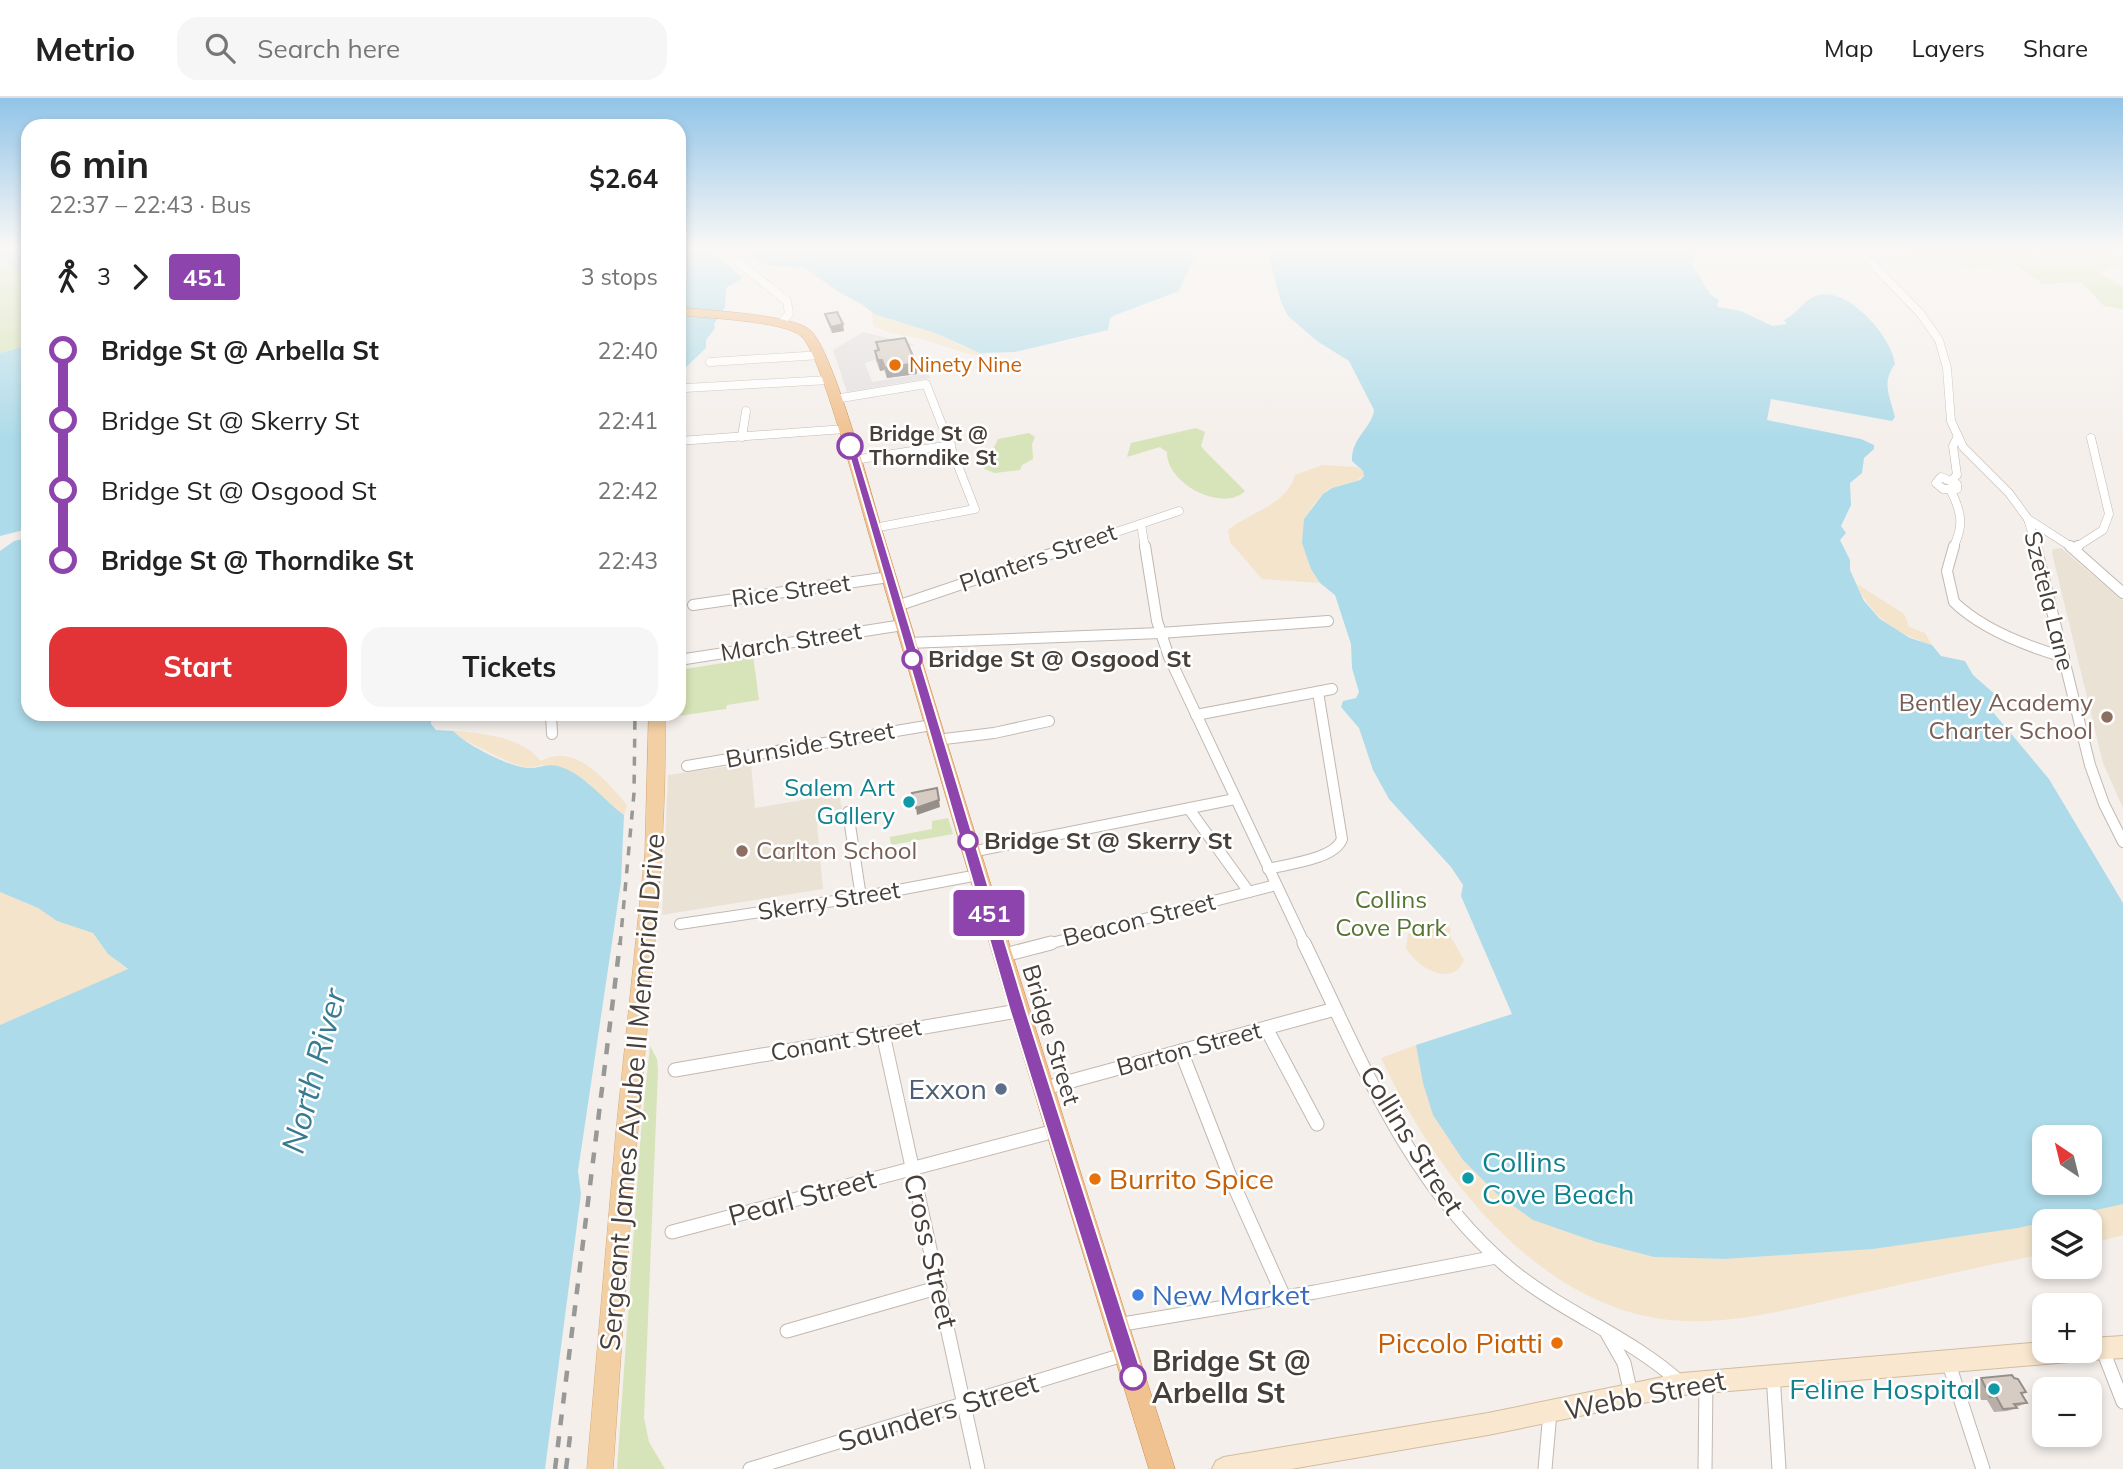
<!DOCTYPE html>
<html lang="en">
<head>
<meta charset="utf-8">
<style>
  body { margin:0; font-family:Mulish,sans-serif; background:#f6f6f6; color:#222; height:100vh; display:flex; flex-direction:column; font-size:26px; white-space:nowrap }
  * { box-sizing:border-box; margin:0 }
  p { font-size:23px; color:#767676 }
  .icon { flex:none; width:38px; height:38px; fill:none; stroke:currentColor; stroke-width:2; stroke-linecap:round; stroke-linejoin:round }
  .map { position:relative; flex:1; overflow:hidden }
  .details { position:absolute; left:21px; top:21px; width:665px; height:602px; display:flex; flex-direction:column; background:#fff; border-radius:21px; box-shadow:0 4px 10px #0003 }
  .details>* { flex:none }
  .badge { padding:0 14px; border-radius:5px; font-size:24px; line-height:46px }
  .needle { width:46px; rotate:325deg }
  .fabs { position:absolute; left:2032px; top:1027px; display:grid; gap:14px }
  .fabs a { display:grid; place-items:center; width:70px; height:70px; border-radius:14px; background:#fff; box-shadow:0 4px 10px #0003; font-size:35px }
  .map>.badge { position:absolute; translate:-50% -50%; box-shadow:0 0 0 4px #fff }
  .legs { display:flex; align-items:center; gap:10px; height:77px; padding:0 28px; font-size:23px }
  .legs p { margin-inline-start:auto }
  .overview { display:flex; align-items:center; justify-content:space-between; height:119px; padding:0 28px }
  h1 { font-size:38px; font-weight:700; line-height:52px }
  .button { display:flex; gap:14px; margin-top:auto; padding:14px 28px }
  .button a { flex:1; height:80px; border-radius:21px; background:#e23337; color:#fff; font-size:28px; font-weight:700; line-height:80px; text-align:center }
  .button a+a { background:#f6f6f6; color:#222 }
  ul { padding:0 28px; list-style:none }
  li { display:flex; align-items:center; gap:24px; height:70px; font-size:26px }
  li i { display:grid; place-items:center; width:10px; height:100%; margin:0 9px; background:currentColor }
  li i::after { content:''; width:18px; height:18px; margin:-9px; border:5px solid; border-radius:50%; background:#fff }
  li p { margin-inline-start:auto }
  li:first-child i { background:linear-gradient(#0000 50%,currentColor 0) }
  li:last-child i { background:linear-gradient(currentColor 50%,#0000 0) }
  header { display:flex; align-items:center; gap:42px; box-sizing:border-box; height:98px; padding:0 35px; background:#fff; border-bottom:2px solid #e0e0e0 }
  header strong { font-size:33px }
  nav { display:flex; gap:38px; margin-inline-start:auto; font-size:24px }
  .search { width:490px; height:63px; background:#f6f6f6; display:flex; align-items:center; gap:18px; box-sizing:border-box; padding:0 24px; border-radius:21px; color:#767676; font-size:26px }
  .map>svg:first-child { display:block }
</style>
</head>
<body>
<header>
<strong>Metrio</strong>
<div class="search"><svg class="icon" aria-label="search" viewBox="0 0 24 24"><circle cx="10" cy="10" r="6"/><path d="M15 15l6 6"/></svg>Search here</div>
<nav><a>Map</a><a>Layers</a><a>Share</a></nav>
</header>
<div class="map">
<svg width="2123" height="1371" viewBox="0 0 2123 1371">
  <rect width="100%" height="100%" fill="#f4efeb"/>
  <!-- education -->
  <g fill="#ebe2d6">
    <polygon points="2061,450 2123,503 2123,710 2103,665 2052,455 2053,451"/>
    <polygon points="751,665 755,710 839,696 842,711 816,715 823,791 662,817 668,677"/>
  </g>
  <!-- green -->
  <g fill="#d7e3b8">
    <polygon points="1903,149 2103,149 2123,157 2123,170 2116,168 2099,174 2123,189 2123,211 2104,208 2081,184 2043,186 2012,165 1966,170 1950,160 1874,160 1872,158 1908,158"/>
    <polygon points="0,162 28,176 28,247 0,255"/>
    <path d="M 1196,330 L 1205,334 L 1201,348 L 1205,353 L 1245,393 C 1223,415 1166,386 1167,354 L 1160,349 L 1127,359 L 1131,345 Z"/>
    <polygon points="1029,335 1035,339 1032,346 1033,361 1022,367 1020,372 995,375 984,371 998,341"/>
    <polygon points="752,550 759,602 727,607 726,611 678,618 679,572 742,562 742,552"/>
    <polygon points="948,720 953,736 891,747 890,739 932,731 932,723"/>
    <polygon points="650,948 657,961 658,972 644,1320 649,1344 665,1371 617,1371 641,1033"/>
  </g>
  <!-- sand -->
  <g fill="#f3e4cb">
    <polygon points="871,215 935,235 964,249 987,256 972,257 922,241 887,234 874,228"/>
    <path d="M 1323,367 L 1357,369 L 1363,373 L 1364,377 C 1355,387 1342,385 1331,390 C 1319,397 1312,410 1304,421 L 1311,471 L 1320,485 L 1262,481 L 1230,444 L 1228,432 C 1250,414 1287,407 1295,377 Z"/>
    <path d="M 1857,486 L 1904,516 L 1909,529 L 1925,535 L 1932,547 C 1899,536 1871,520 1857,486 Z"/>
    <path d="M 453,633 C 482,635 522,639 541,663 C 576,644 606,683 627,707 L 624,717 L 604,703 L 589,685 L 542,667 L 527,670 L 509,664 L 462,641 Z"/>
    <polygon points="0,794 38,810 57,823 93,835 108,856 128,872 0,927"/>
    <path d="M 1441,825 L 1447,826 L 1451,831 L 1449,836 L 1464,862 C 1452,891 1417,869 1406,850 L 1408,836 L 1436,830 Z"/>
    <path d="M 1416,947 L 1419,960 L 1533,1122 L 1596,1144 L 1654,1159 L 1724,1161 L 1873,1151 L 2044,1124 L 2044,1156 C 1978,1169 1913,1184 1848,1198 C 1789,1211 1730,1228 1670,1222 C 1536,1208 1434,1073 1381,960 Z"/>
    <polygon points="2123,1106 2123,1137 2090,1146 2090,1124 2046,1124"/>
  </g>
  <!-- parking -->
  <polygon fill="#e3e0df" points="863,234 916,247 876,253 878,261 865,265 872,284 928,275 930,280 847,294 833,252"/>
  <!-- water -->
  <g fill="#aedbe9" fill-rule="evenodd">
    <polygon points="0,149 28,149 28,176 0,162"/>
    <polygon points="679,149 706,149 743,180 726,190 725,209 714,226 715,230 706,242 706,250 684,271 679,284"/>
    <polygon points="741,149 1199,149 1179,193 1115,217 1110,220 1108,232 1015,254 980,255 935,235 874,216 863,207 839,194 804,170 764,167"/>
    <path d="M 1266,149 L 1697,149 L 1692,166 L 1710,196 L 1719,202 L 1717,209 L 1741,213 L 1772,228 L 1787,226 L 1784,222 C 1798,216 1803,201 1819,197 C 1849,190 1892,239 1895,266 C 1881,285 1890,298 1895,319 L 1892,323 L 1771,301 L 1767,322 L 1861,341 L 1874,347 L 1874,351 L 1864,360 L 1862,375 L 1850,385 L 1851,407 L 1841,428 L 1846,435 L 1840,442 L 1850,462 L 1850,472 L 1864,503 L 1880,521 L 1910,540 L 1932,547 L 1941,558 L 1965,563 L 1973,577 L 1997,598 L 1992,613 L 2049,681 L 2123,805 L 2123,1106 L 2018,1130 L 1873,1151 L 1724,1161 L 1654,1159 L 1596,1144 L 1533,1122 L 1498,1097 L 1463,1062 L 1433,1017 L 1423,985 L 1416,947 L 1512,916 L 1461,798 L 1463,787 L 1451,769 L 1389,701 L 1373,672 L 1359,630 L 1341,609 L 1343,603 L 1356,600 L 1359,594 L 1352,570 L 1351,546 L 1335,497 L 1320,485 L 1311,471 L 1302,445 L 1304,421 L 1323,396 L 1332,390 L 1360,382 L 1364,378 L 1363,373 L 1352,363 C 1351,340 1372,330 1374,312 L 1349,263 L 1317,243 L 1288,218 L 1281,204 ZM 2044,1040 L 2090,1040 L 2090,1085 L 2044,1085 Z"/>
    <polygon points="28,247 28,431 0,438 0,255"/>
    <path d="M 28,440 L 28,616 L 431,616 L 431,626 L 436,632 L 453,633 C 467,647 506,667 526,670 C 537,671 546,665 558,668 C 585,676 602,701 624,717 L 621,784 L 578,1073 L 581,1096 L 545,1371 L 0,1371 L 0,927 L 128,871 L 108,856 L 93,835 L 57,823 L 38,810 L 0,794 L 0,453 L 14,443 Z"/>
  </g>
  <g fill="none" stroke-linecap="round" stroke-linejoin="round">
    <defs>
      <g id="minor-far2">
        <polyline points="1856,149 1920,215 1939,242 1947,270 1951,323 1963,349 2009,395 2028,421 2073,450"/>
        <polyline points="738,164 787,203 789,216 781,225"/>
        <polyline points="710,264 821,257"/>
        <polyline points="685,290 829,282"/>
        <polyline points="835,301 926,286 975,411 874,430"/>
        <polyline points="742,339 746,313"/>
        <polyline points="679,343 845,331"/>
        <polyline points="854,362 951,347"/>
        <polygon points="1941,379 1957,386 1957,391 1943,391 1936,385"/>
        <polyline points="1951,383 1957,377 1953,348 1957,340"/>
        <path d="M 1951,393 C 1962,415 1964,428 1953,450"/>
        <polyline points="2028,421 2037,450"/>
        <polyline points="1141,426 1145,450"/>
        <polyline points="1069,450 1179,413"/>
        <polyline points="2075,450 2103,432 2109,416 2091,340"/>
      </g>
      <g id="minor-far1">
        <polyline points="1145,448 1157,523 1169,559 1305,847"/>
        <path d="M 1954,448 L 1947,473 L 1954,504 C 1983,532 2026,548 2064,559"/>
        <polyline points="2036,448 2090,667 2104,706 2123,744"/>
        <polyline points="2070,448 2123,495"/>
        <polyline points="2074,451 2078,448"/>
        <polyline points="693,507 889,479"/>
        <polyline points="897,508 1074,448"/>
        <polyline points="908,545 1160,535 1328,523"/>
        <polyline points="679,562 903,527"/>
        <polyline points="551,616 552,636"/>
        <polyline points="1196,617 1332,591"/>
        <polyline points="936,642 994,635 1049,623"/>
        <polyline points="687,668 932,627"/>
        <polyline points="1189,711 1249,794"/>
        <polyline points="848,714 861,799"/>
        <polyline points="971,754 1235,701"/>
        <path d="M 1268,771 C 1288,766 1335,761 1342,741 L 1318,594"/>
        <polyline points="680,826 861,799 978,777"/>
        <polyline points="1044,847 1276,787"/>
      </g>
      <g id="minor">
        <path d="M 1304,845 C 1360,960 1409,1087 1510,1171 C 1563,1215 1631,1239 1682,1286"/>
        <polyline points="1001,858 1051,845"/>
        <polyline points="1266,930 1317,1026"/>
        <polyline points="883,936 978,1371"/>
        <polyline points="1181,953 1231,1081 1284,1199"/>
        <polyline points="675,972 1018,913"/>
        <polyline points="1042,991 1335,911"/>
        <polyline points="672,1134 1055,1033"/>
        <polyline points="1117,1227 1315,1194 1496,1159"/>
        <polyline points="787,1233 940,1189"/>
        <polyline points="1607,1235 1624,1265 1631,1296"/>
        <polyline points="2102,1250 2123,1304"/>
        <polyline points="1948,1263 1983,1371"/>
        <polyline points="1773,1276 1779,1371"/>
        <polyline points="750,1371 1126,1256"/>
        <polyline points="1545,1371 1550,1314"/>
        <polyline points="1705,1371 1706,1283"/>
      </g>
      <polygon id="secondary" points="2123,1238 2123,1260 2090,1262 2082,1259 2080,1253 2077,1261 2069,1264 1682,1297 1488,1337 1291,1371 1212,1371 1216,1363 1224,1359 1488,1315 1682,1275 2044,1244 2044,1253 2090,1253 2090,1240"/>
      <path id="primary" d="M 649,616 L 665,616 C 667,740 653,862 642,986 C 630,1114 622,1243 613,1371 L 587,1371 L 616,1034 L 645,755 Z"/>
      <path id="trunk" d="M 679,209 C 707,213 791,216 810,232 C 834,253 872,400 884,439 C 979,750 1075,1061 1175,1371 L 1149,1371 C 1054,1062 961,753 871,443 C 860,407 822,256 801,238 C 785,223 704,220 679,217 Z"/>
    </defs>
    <!-- minor-far2 casing -->
    <use href="#minor-far2" stroke="#c1b8b1" stroke-width="9"/>
    <!-- minor-far1 casing -->
    <use href="#minor-far1" stroke="#c1b8b1" stroke-width="12"/>
    <!-- minor casing -->
    <use href="#minor" stroke="#c1b8b1" stroke-width="15"/>
    <!-- secondary casing -->
    <use href="#secondary" stroke="#d1bca1" stroke-width="2"/>
    <!-- primary casing -->
    <use href="#primary" stroke="#d7a975" stroke-width="1"/>
    <!-- trunk casing -->
    <use href="#trunk" stroke="#cd874c" stroke-width="1"/>
    <!-- minor-far2 -->
    <use href="#minor-far2" stroke="#fff" stroke-width="8"/>
    <!-- minor-far1 -->
    <use href="#minor-far1" stroke="#fff" stroke-width="10"/>
    <!-- minor -->
    <use href="#minor" stroke="#fff" stroke-width="13"/>
    <!-- secondary -->
    <use href="#secondary" fill="#f9e8cf" fill-rule="evenodd"/>
    <!-- primary -->
    <use href="#primary" fill="#f3cfa4" fill-rule="evenodd"/>
    <!-- trunk -->
    <use href="#trunk" fill="#f0c290" fill-rule="evenodd"/>
    <!-- rail-far1 -->
    <polyline stroke="#989898" stroke-width="3.5" stroke-dasharray="9 9" stroke-linecap="butt" points="620,847 634,695 635,616"/>
    <!-- rail -->
    <g stroke="#989898" stroke-width="4.5" stroke-dasharray="11 11" stroke-linecap="butt">
      <polyline points="555,1371 620,845"/>
      <polyline points="566,1371 571,1330"/>
    </g>
  </g>
  <!-- wall -->
  <g fill="#b9afa9">
    <polygon points="825,216 844,233 832,235 827,223"/>
    <polygon points="876,244 916,265 917,276 887,280 884,272 880,273 876,263 875,253 877,252"/>
    <polygon points="1981,1280 2014,1280 2026,1294 2022,1296 2027,1305 2016,1309 2017,1310 2007,1313 1994,1314 1987,1302 1981,1302 1972,1283"/>
  </g>
  <!-- shaded-wall -->
  <g fill="#968f89">
    <polygon points="843,226 844,233 832,235 831,229"/>
    <polygon points="878,262 882,262 884,272 880,273"/>
    <polygon points="916,265 917,276 887,280 885,270"/>
    <polygon points="939,702 940,709 917,717 916,710"/>
  </g>
  <!-- building -->
  <g fill="#d7ccc4" stroke="#968f89" stroke-width="2">
    <polygon points="837,214 843,226 831,229 825,216"/>
    <polygon points="905,240 916,265 885,270 882,262 878,262 875,253 879,252 876,244"/>
    <polygon points="937,690 939,702 916,710 912,695"/>
    <polygon points="2012,1277 2014,1280 2018,1281 2026,1294 2021,1295 2027,1305 2014,1306 2017,1310 2003,1311 1996,1298 1990,1299 1981,1280"/>
  </g>
  <!-- sky -->
  <linearGradient id="sky" x2="0" y2="1"><stop stop-color="#91c4e8"/><stop offset="0.44" stop-color="#faf8f6"/><stop offset="1" stop-color="#faf8f6" stop-opacity="0"/></linearGradient>
  <rect width="2123" height="341" fill="url(#sky)"/>
  <!-- line-1 -->
  <polygon fill="#8e44ad" stroke="#fff" stroke-width="2" points="846,346 855,348 1026,913 1143,1279 1140,1286 1133,1289 1127,1286 1124,1279 1010,913"/>
  <!-- markers -->
  <g fill="#e8710a" stroke="#fff" stroke-width="2.5">
    <circle cx="895" cy="267" r="7"/>
    <circle cx="1095" cy="1081" r="7"/>
    <circle cx="1557" cy="1245" r="7"/>
  </g>
  <g fill="#fff" stroke="#8e44ad" stroke-width="3.5">
    <circle cx="850" cy="348" r="12"/>
    <circle cx="912" cy="561" r="9"/>
    <circle cx="968" cy="743" r="9"/>
    <circle cx="1133" cy="1279" r="12"/>
  </g>
  <g fill="#8d6e63" stroke="#fff" stroke-width="2.5">
    <circle cx="2107" cy="619" r="7"/>
    <circle cx="742" cy="753" r="7"/>
  </g>
  <g fill="#0f9aa8" stroke="#fff" stroke-width="2.5">
    <circle cx="909" cy="704" r="7"/>
    <circle cx="1468" cy="1080" r="7"/>
    <circle cx="1994" cy="1291" r="7"/>
  </g>
  <circle fill="#5c6f8a" stroke="#fff" stroke-width="2.5" cx="1001" cy="991" r="7"/>
  <circle fill="#3f7fe0" stroke="#fff" stroke-width="2.5" cx="1138" cy="1197" r="7"/>
  <g text-anchor="middle" stroke-width="5" stroke-linejoin="round" paint-order="stroke">
    <!-- far-food labels -->
    <g font-size="21" fill="#c56008" stroke="#fff" text-anchor="start">
      <text x="909" y="274">Ninety Nine</text>
    </g>
    <!-- far-stop labels -->
    <g font-size="21" font-weight="bold" fill="#473f39" stroke="#fff" text-anchor="start">
      <text x="869" y="343">Bridge St @<tspan x="869" dy="24">Thorndike St</tspan></text>
    </g>
    <!-- street labels -->
    <g font-size="24" fill="#473f39" stroke="#fff">
      <text transform="translate(1038 460) rotate(-19)" y="8">Planters Street</text>
      <text transform="translate(791 493) rotate(-8)" y="8">Rice Street</text>
      <text transform="translate(2049 503) rotate(76)" y="8">Szetela Lane</text>
      <text transform="translate(791 544) rotate(-9)" y="8">March Street</text>
      <text transform="translate(810 647) rotate(-10)" y="8">Burnside Street</text>
      <text transform="translate(829 803) rotate(-9)" y="8">Skerry Street</text>
      <text transform="translate(1139 822) rotate(-14)" y="8">Beacon Street</text>
      <text transform="translate(1051 937) rotate(73)" y="8">Bridge Street</text>
      <text transform="translate(846 942) rotate(-10)" y="8">Conant Street</text>
      <text transform="translate(1189 951) rotate(-15)" y="8">Barton Street</text>
    </g>
    <!-- stop labels -->
    <g font-size="24" font-weight="bold" fill="#473f39" stroke="#fff" text-anchor="start">
      <text x="928" y="569">Bridge St @ Osgood St</text>
      <text x="984" y="751">Bridge St @ Skerry St</text>
    </g>
    <!-- education labels -->
    <g font-size="24" fill="#785e54" stroke="#fff" text-anchor="end">
      <text x="2093" y="613">Bentley Academy<tspan x="2093" dy="28">Charter School</tspan></text>
      <text x="756" y="761" text-anchor="start">Carlton School</text>
    </g>
    <!-- culture labels -->
    <g font-size="24" fill="#0d838f" stroke="#fff" text-anchor="end">
      <text x="895" y="698">Salem Art<tspan x="895" dy="28">Gallery</tspan></text>
    </g>
    <!-- park labels -->
    <g font-size="24" fill="#567332" stroke="#fff">
      <text x="1391" y="810">Collins<tspan x="1391" dy="28">Cove Park</tspan></text>
    </g>
    <!-- near-service labels -->
    <g font-size="28" fill="#4e5e75" stroke="#fff" text-anchor="end">
      <text x="987" y="1001">Exxon</text>
    </g>
    <!-- near-street labels -->
    <g font-size="28" fill="#473f39" stroke="#fff">
      <text transform="translate(632 994) rotate(-85)" y="10">Sergeant James Ayube II Memorial Drive</text>
      <text transform="translate(1412 1042) rotate(58)" y="10">Collins Street</text>
      <text transform="translate(802 1099) rotate(-15)" y="10">Pearl Street</text>
      <text transform="translate(931 1153) rotate(77)" y="10">Cross Street</text>
      <text transform="translate(1645 1297) rotate(-11)" y="10">Webb Street</text>
      <text transform="translate(938 1314) rotate(-17)" y="10">Saunders Street</text>
    </g>
    <!-- near-culture labels -->
    <g font-size="28" fill="#0d838f" stroke="#fff" text-anchor="start">
      <text x="1482" y="1074">Collins<tspan x="1482" dy="32">Cove Beach</tspan></text>
      <text x="1980" y="1301" text-anchor="end">Feline Hospital</text>
    </g>
    <!-- near-food labels -->
    <g font-size="28" fill="#c56008" stroke="#fff" text-anchor="start">
      <text x="1109" y="1091">Burrito Spice</text>
      <text x="1543" y="1255" text-anchor="end">Piccolo Piatti</text>
    </g>
    <!-- near-shop labels -->
    <g font-size="28" fill="#366cbe" stroke="#fff" text-anchor="start">
      <text x="1152" y="1207">New Market</text>
    </g>
    <!-- near-stop labels -->
    <g font-size="28" font-weight="bold" fill="#473f39" stroke="#fff" text-anchor="start">
      <text x="1152" y="1273">Bridge St @<tspan x="1152" dy="32">Arbella St</tspan></text>
    </g>
    <!-- near-water labels -->
    <g font-size="32" font-style="italic" fill="#377b91" stroke="#fff">
      <text transform="translate(314 973) rotate(-75)" y="11">North River</text>
    </g>
  </g>
</svg>
<div class="fabs">
<a><svg class="needle" viewBox="-14 -14 28 28"><path d="M0-13l5 13h-10z" fill="#e53935"/><path d="M0 13l5-13h-10z" fill="#767676"/></svg></a>
<a><svg class="icon" aria-label="layers" viewBox="0 0 24 24"><path d="M12 4l9 5-9 5-9-5zM3 14l9 5 9-5"/></svg></a>
<a>+</a>
<a>−</a>
</div>
<b class="badge" style="left:989px;top:815px;background:#8e44ad;color:#fff">451</b>
<section class="details">
<div class="overview"><div><h1>6 min</h1><p>22:37 – 22:43 · Bus</p></div><b>$2.64</b></div>
<div class="legs"><svg class="icon" aria-label="walk" viewBox="0 0 24 24"><circle cx="13" cy="4" r="2"/><path d="M13 8l-2 6 4 7M11 14l-3 7M7 12l3-4h3l4 4"/></svg>3<svg class="icon" aria-label="forward" viewBox="0 0 24 24"><path d="M9 5l7 7-7 7"/></svg><b class="badge" style="background:#8e44ad;color:#fff">451</b><p>3 stops</p></div>
<ul>
<li><i style="color:#8e44ad"></i><b>Bridge St @ Arbella St</b><p>22:40</p></li>
<li><i style="color:#8e44ad"></i><span>Bridge St @ Skerry St</span><p>22:41</p></li>
<li><i style="color:#8e44ad"></i><span>Bridge St @ Osgood St</span><p>22:42</p></li>
<li><i style="color:#8e44ad"></i><b>Bridge St @ Thorndike St</b><p>22:43</p></li>
</ul>
<div class="button"><a>Start</a><a>Tickets</a></div>
</section>
</div>
</body>
</html>
